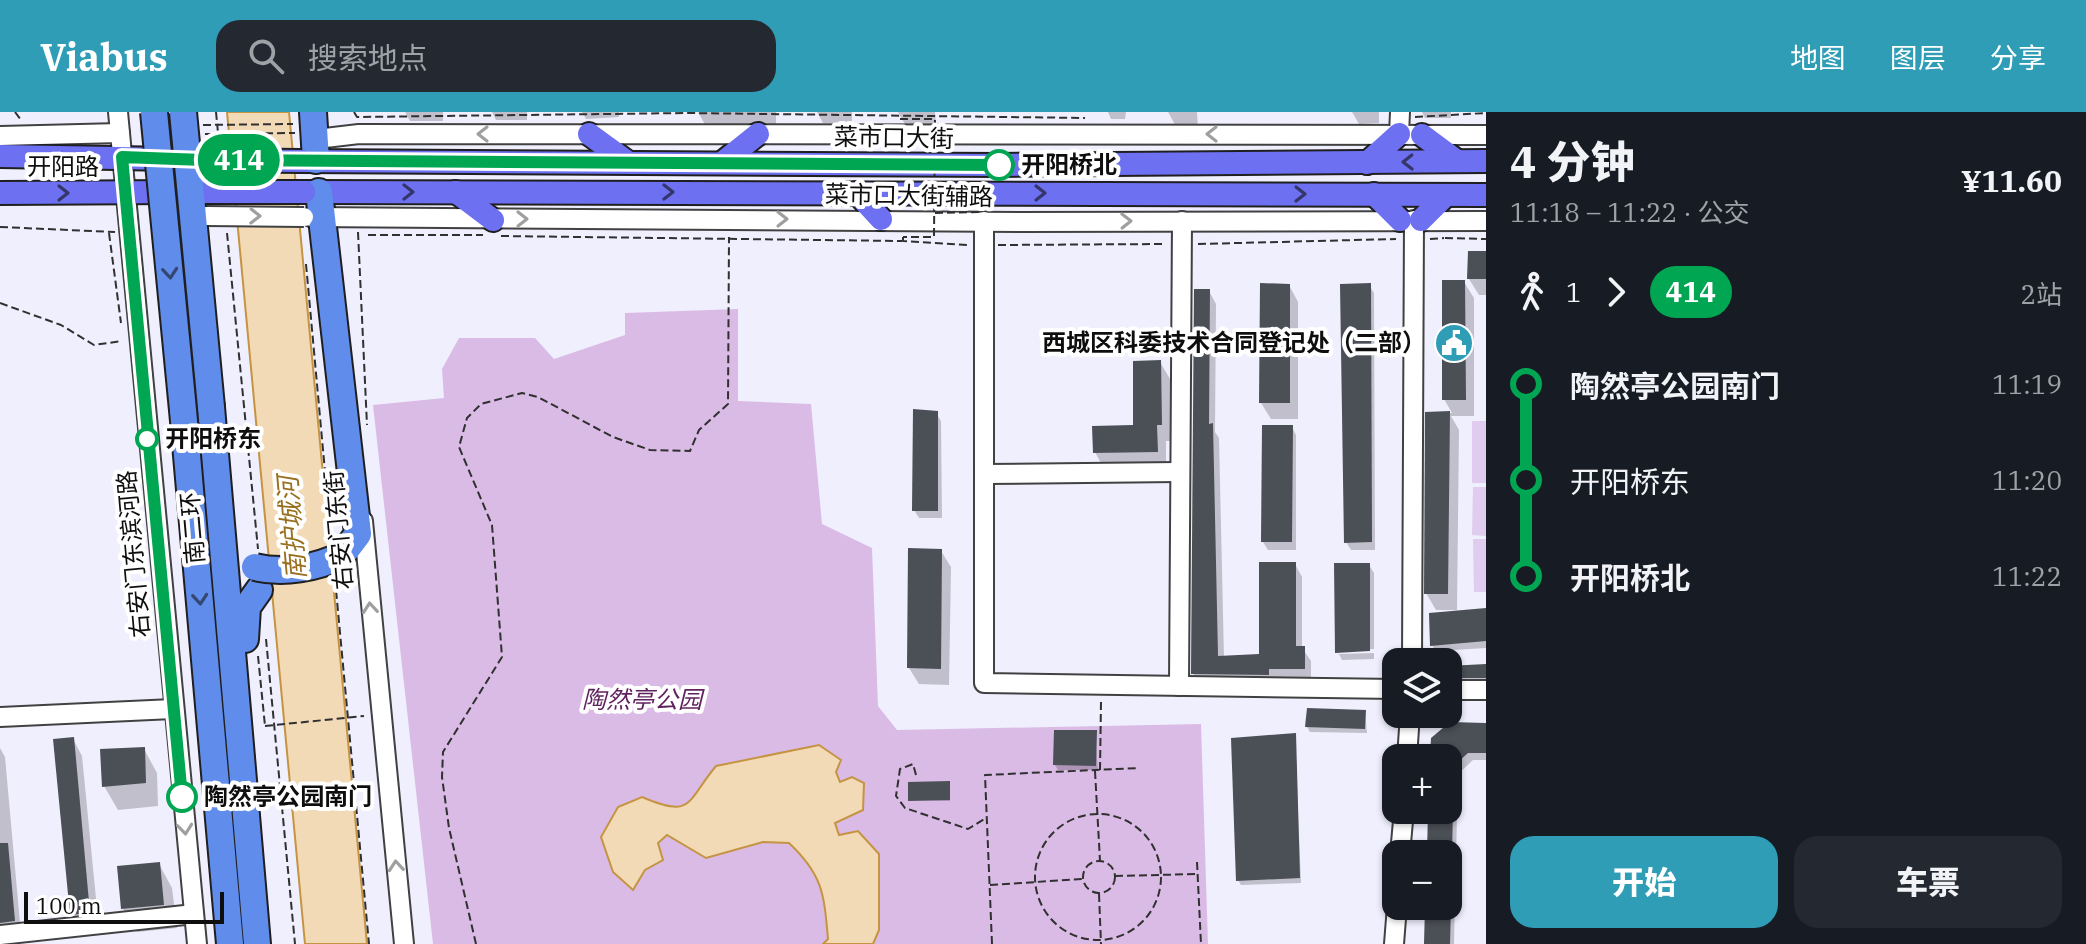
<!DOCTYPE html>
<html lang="zh">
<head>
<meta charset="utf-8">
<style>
  body { margin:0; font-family:"IBM Plex Serif","Noto Sans SC",serif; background:#242831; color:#f1f3f6; height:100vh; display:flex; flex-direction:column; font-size:30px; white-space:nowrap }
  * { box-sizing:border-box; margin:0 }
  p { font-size:26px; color:#9ea1a6 }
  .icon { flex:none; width:44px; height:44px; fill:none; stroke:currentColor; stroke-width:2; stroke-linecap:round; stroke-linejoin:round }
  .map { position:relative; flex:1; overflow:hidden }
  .sheet { display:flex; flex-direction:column; background:#171b24; width:600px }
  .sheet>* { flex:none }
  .badge { padding:0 16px; border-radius:26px; font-size:28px; line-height:52px }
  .tools { position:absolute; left:1382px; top:536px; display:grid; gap:16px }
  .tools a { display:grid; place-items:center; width:80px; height:80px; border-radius:16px; background:#171b24; box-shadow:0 2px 6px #0004; font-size:40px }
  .scale { position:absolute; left:24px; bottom:20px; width:200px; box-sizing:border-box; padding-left:8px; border:4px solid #0e0e0e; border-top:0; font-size:22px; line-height:28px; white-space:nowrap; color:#0e0e0e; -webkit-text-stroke:6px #fff; paint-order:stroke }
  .map>.badge { position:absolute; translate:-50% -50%; box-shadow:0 0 0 4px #fff }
  .legs { display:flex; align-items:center; gap:12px; height:88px; padding:0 24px; font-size:26px }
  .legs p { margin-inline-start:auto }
  .head { display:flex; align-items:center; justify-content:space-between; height:136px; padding:0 24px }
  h1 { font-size:44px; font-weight:800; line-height:60px }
  .cta { display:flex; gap:16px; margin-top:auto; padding:16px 24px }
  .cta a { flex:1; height:92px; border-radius:24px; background:#2e9db5; color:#fff; font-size:32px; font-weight:800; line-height:92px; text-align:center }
  .cta a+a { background:#242831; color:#f1f3f6 }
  ul { padding:0 24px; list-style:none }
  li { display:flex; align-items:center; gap:28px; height:96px; font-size:30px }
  li i { display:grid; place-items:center; width:12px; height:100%; margin:0 10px; background:currentColor }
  li i::after { content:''; width:20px; height:20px; margin:-10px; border:6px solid; border-radius:50%; background:#171b24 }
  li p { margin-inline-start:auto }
  li:first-child i { background:linear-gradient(#0000 50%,currentColor 0) }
  li:last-child i { background:linear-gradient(currentColor 50%,#0000 0) }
  header { display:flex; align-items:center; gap:48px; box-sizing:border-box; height:112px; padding:0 40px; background:#2e9db5; color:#fff }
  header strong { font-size:38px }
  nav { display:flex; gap:44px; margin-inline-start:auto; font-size:28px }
  .search { width:560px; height:72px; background:#242831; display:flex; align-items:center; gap:20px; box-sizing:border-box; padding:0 28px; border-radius:24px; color:#9ea1a6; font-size:30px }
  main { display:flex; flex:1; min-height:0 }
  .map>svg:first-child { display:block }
</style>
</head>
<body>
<header>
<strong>Viabus</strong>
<div class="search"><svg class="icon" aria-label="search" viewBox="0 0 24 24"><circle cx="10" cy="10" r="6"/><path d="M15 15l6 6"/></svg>搜索地点</div>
<nav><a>地图</a><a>图层</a><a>分享</a></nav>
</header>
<main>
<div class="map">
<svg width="1486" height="832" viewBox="0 0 1486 832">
  <rect width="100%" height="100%" fill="#f0effe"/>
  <!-- green -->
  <polygon fill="#dabbe6" points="738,197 738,289 811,292 822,412 872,436 878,594 897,618 1201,612 1208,832 433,832 373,293 444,286 442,257 459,226 535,226 554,247 625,223 625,201"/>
  <!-- pitch -->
  <g fill="#dfccee">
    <rect x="1472" y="309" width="14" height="62"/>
    <polygon points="1473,375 1486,375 1486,424 1472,423"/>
    <polygon points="1473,427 1486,427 1486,480 1474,480"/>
  </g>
  <!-- water -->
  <g fill="#f2dab7" stroke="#c59442" stroke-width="2">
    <polygon points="227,0 289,0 367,832 305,832"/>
    <path d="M 819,633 L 841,648 L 836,660 L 840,670 L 852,665 L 864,671 L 863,698 L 835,711 L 839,723 L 858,719 L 879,742 L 879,818 L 873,832 L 823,832 L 828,827 C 824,782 823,763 789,731 L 763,730 L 706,746 L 667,723 L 658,731 L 663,748 L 645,758 L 633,778 L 613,760 L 601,725 L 618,695 L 642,685 C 693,707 686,690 716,654 Z"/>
  </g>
  <!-- shadow -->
  <g fill="#0003">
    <polygon points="405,0 443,0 443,9 410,9"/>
    <polygon points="492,0 527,0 527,8 496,8"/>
    <polygon points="582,0 619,0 619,5 586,7"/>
    <polygon points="698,0 776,0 776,15 707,16"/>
    <polygon points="817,0 852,0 852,11 823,11"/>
    <polygon points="898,0 935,0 936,14 906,14"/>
    <polygon points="1108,0 1126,0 1125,7 1111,7"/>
    <polygon points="1168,0 1197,0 1198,18 1178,18"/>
    <polygon points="1352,0 1379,0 1379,11 1359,12"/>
    <polygon points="1422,0 1451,0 1451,6 1425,6"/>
    <polygon points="1486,141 1486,183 1479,183 1469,167"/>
    <polygon points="1464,170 1474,186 1474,304 1451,304 1459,318 1457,498 1436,498 1426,481 1427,302 1452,301 1444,287"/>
    <polygon points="1289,173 1298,190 1298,307 1271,307 1261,291"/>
    <polygon points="1369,173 1374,181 1375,438 1351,438 1346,430"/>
    <polygon points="1209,179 1216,192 1215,320 1219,326 1224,546 1261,544 1295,452 1302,465 1302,536 1311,549 1311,569 1200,574 1193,561"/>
    <polygon points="1160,250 1170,267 1170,329 1166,329 1166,356 1104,357 1095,340 1135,315"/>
    <polygon points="936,301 941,309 942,406 919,406 914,398"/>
    <polygon points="1292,315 1296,323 1296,438 1268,438 1263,430"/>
    <polygon points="941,439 951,455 949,573 919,572 909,556"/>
    <polygon points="1369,453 1374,461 1374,537 1339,538 1339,542 1337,540"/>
    <polygon points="1486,499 1486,536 1436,539 1432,533"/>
    <polygon points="1374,541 1374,547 1342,548 1339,542"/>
    <polygon points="1486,554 1486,584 1458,582 1448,588 1448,556"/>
    <polygon points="1365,600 1367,621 1310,620 1307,615"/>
    <polygon points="1486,613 1486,648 1473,648 1458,662 1454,832 1426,832 1427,794 1448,794 1448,742 1429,742 1430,698 1448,698 1448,646 1432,646"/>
    <polygon points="1095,620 1098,658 1058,658 1055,653"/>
    <polygon points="1295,623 1301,771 1241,773 1238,768"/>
    <polygon points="73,627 82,644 99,817 81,819 72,803"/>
    <polygon points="0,636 5,645 21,822 0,826"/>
    <polygon points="144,637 157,661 158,694 118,698 104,674"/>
    <polygon points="950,673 950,689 910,688"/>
    <polygon points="159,752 172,776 177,816 137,820 123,797"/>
  </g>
  <!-- building -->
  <g fill="#4b4f56">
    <polygon points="1468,139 1486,139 1486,167 1467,167"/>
    <polygon points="1442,168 1465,168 1466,288 1442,288"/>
    <polygon points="1260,171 1290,172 1290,291 1259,291"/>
    <polygon points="1371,171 1372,430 1344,431 1340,172"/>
    <polygon points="1194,177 1210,177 1209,312 1213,311 1218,544 1259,542 1259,450 1296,450 1296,534 1305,534 1305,557 1269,557 1269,563 1191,562"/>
    <polygon points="1161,248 1162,313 1157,313 1158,340 1093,341 1092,314 1133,313 1133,249"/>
    <polygon points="913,297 938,299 938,399 912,399"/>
    <polygon points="1450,299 1448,482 1424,482 1425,300"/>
    <polygon points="1262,313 1293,313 1292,430 1261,430"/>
    <polygon points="908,436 942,437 941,557 907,556"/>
    <polygon points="1334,451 1370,451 1370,539 1335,541"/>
    <polygon points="1486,496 1486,529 1430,534 1429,501"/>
    <polygon points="1486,552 1486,566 1448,566 1448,554"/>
    <polygon points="1307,596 1366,598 1365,617 1305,615"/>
    <polygon points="1450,610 1486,611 1486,641 1468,641 1448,659 1448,646 1430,646 1431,626"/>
    <polygon points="1054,618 1097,618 1096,654 1053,653"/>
    <polygon points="1296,621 1300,766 1236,769 1231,626"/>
    <polygon points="74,625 90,801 70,803 53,627"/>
    <polygon points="145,635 146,671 102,675 100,637"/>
    <polygon points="950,669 950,688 908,689 908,670"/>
    <polygon points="1428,698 1453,698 1452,742 1427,742"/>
    <polygon points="0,731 8,731 15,809 0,811"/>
    <polygon points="160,750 164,793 121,797 117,754"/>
    <polygon points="1425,794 1451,794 1450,832 1424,832"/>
  </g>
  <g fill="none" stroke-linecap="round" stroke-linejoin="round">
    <defs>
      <g id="minor">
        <polyline points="118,0 197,832"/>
        <polyline points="1399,22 1400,0"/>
        <polyline points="0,24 120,21"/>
        <polyline points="325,26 359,22 1486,23"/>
        <polyline points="311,105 1019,110 1486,109"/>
        <polyline points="984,109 984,571 1396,577"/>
        <polyline points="985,362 1178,360"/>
        <polyline points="363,409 404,832"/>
        <polyline points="1412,550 1414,108"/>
        <polyline points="1179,574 1182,109"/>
        <polyline points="1448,578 1486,578"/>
        <polyline points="0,605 173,597"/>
        <polyline points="1407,646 1410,602"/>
        <polyline points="1400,742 1404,698"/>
        <polyline points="0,823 194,802"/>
        <polyline points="1394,832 1397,794"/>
      </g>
      <g id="major">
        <polyline points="589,22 626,49"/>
        <polyline points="1422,23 1457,49"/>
        <polyline points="0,44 174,47"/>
        <polyline points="301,49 999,53 1486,49"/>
        <polyline points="723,50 758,22"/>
        <polyline points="1367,51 1399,22"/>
        <polyline points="305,80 1486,83"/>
        <polyline points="456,80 493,108"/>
        <polyline points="0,81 176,80"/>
        <polyline points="857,81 881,107"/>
        <polyline points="1374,82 1400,108"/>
        <polyline points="1421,108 1446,83"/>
      </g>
      <g id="highway">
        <polyline points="313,0 316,48"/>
        <polyline points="319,80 358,422 342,443"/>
        <polyline points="211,295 257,832"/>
        <polyline points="183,298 230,832"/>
        <polyline points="245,527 247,495 259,478"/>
      </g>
    </defs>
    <!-- minor casing -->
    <use href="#minor" stroke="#414141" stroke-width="22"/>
    <!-- major casing -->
    <use href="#major" stroke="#1f1f1f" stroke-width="26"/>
    <!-- highway casing -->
    <use href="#highway" stroke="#1f1f1f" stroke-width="30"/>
    <!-- path -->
    <g stroke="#303030" stroke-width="2" stroke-dasharray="8 4" stroke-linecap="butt">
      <polyline points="15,0 21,8"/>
      <polyline points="216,0 219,31"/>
      <polyline points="354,0 357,5 689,1 1085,6"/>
      <polyline points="1415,5 1486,1"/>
      <polyline points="0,115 115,120"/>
      <polyline points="358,120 367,313"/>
      <polyline points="109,121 121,211"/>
      <polyline points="227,121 258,437"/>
      <polyline points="368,123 483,123"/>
      <polyline points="501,124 902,129"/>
      <polyline points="903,125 903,129 968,133"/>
      <polyline points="1445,126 1486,127"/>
      <polyline points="1430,127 1444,126"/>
      <polyline points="1198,132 1396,127"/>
      <polyline points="998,133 1164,132"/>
      <polyline points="306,152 331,425"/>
      <polyline points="0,191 61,213 94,233 122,229"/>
      <polyline points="335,467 369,832"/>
      <polyline points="266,527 295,832"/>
      <polyline points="258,544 265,614"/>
      <polyline points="1100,658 1101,589"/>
      <polyline points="1095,659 1100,749"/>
      <polyline points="916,663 913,652 900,657 896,684 905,696 968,717 986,706"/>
      <circle cx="1098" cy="765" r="63"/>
      <circle cx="1099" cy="765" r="16"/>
      <polyline points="1197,750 1201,832"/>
      <polyline points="1115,764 1198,762"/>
      <polyline points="990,773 1082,767"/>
      <polyline points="1099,782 1101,832"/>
      <polyline points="476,832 449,716 442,665 443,640 502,545 492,413 459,335 467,306 481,292 522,281 538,285 613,325 650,338 690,339 699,318 728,292 729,125"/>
      <polyline points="992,832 985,663 1139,656"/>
    </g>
    <!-- minor -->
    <use href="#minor" stroke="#fff" stroke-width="18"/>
    <!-- major -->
    <use href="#major" stroke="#6d70f0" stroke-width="22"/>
    <!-- highway -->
    <use href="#highway" stroke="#608ceb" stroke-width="26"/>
    <defs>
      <polyline id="minor-bridge" points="206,104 304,105"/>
      <g id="major-bridge">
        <polyline points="203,48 301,49"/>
        <polyline points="202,80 304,80"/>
      </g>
      <g id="highway-bridge">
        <polyline points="154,0 183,298"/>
        <polyline points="183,0 211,295"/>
        <path d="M 255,455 C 283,462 317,456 342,443"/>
      </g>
    </defs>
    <!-- minor-bridge casing -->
    <use href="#minor-bridge" stroke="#414141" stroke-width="22" stroke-linecap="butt"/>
    <!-- major-bridge casing -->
    <use href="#major-bridge" stroke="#1f1f1f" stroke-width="26" stroke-linecap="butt"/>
    <!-- highway-bridge casing -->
    <use href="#highway-bridge" stroke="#1f1f1f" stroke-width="30" stroke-linecap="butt"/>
    <!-- path-bridge -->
    <g stroke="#303030" stroke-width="2" stroke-dasharray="8 4" stroke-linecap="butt">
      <polyline points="900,7 935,7 934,125 903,125"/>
      <polyline points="203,13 293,12"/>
      <polyline points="205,22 295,21"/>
      <polyline points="935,101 979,100"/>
      <polyline points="265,614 364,604"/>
    </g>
    <!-- minor-bridge -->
    <use href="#minor-bridge" stroke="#fff" stroke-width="18"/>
    <!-- major-bridge -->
    <use href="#major-bridge" stroke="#6d70f0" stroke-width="22"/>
    <!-- highway-bridge -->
    <use href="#highway-bridge" stroke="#608ceb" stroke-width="26"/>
  </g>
  <!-- one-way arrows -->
  <defs><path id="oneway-chevron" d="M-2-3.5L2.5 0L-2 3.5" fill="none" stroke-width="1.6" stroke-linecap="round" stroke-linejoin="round" transform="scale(2)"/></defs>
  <g stroke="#9f9f9f">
    <use href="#oneway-chevron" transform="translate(483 22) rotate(180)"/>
    <use href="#oneway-chevron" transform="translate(1212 22) rotate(180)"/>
    <use href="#oneway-chevron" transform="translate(255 104) rotate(1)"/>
    <use href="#oneway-chevron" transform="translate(522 107)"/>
    <use href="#oneway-chevron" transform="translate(782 107)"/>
    <use href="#oneway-chevron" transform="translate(1126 109) rotate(-1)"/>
    <use href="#oneway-chevron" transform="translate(370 496) rotate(-95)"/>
    <use href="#oneway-chevron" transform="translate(185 717) rotate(84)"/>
    <use href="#oneway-chevron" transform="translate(396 754) rotate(-95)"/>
  </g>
  <g stroke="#343568">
    <use href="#oneway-chevron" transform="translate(1408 50) rotate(179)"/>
    <use href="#oneway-chevron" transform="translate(408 80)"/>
    <use href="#oneway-chevron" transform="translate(668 80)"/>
    <use href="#oneway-chevron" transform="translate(63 81)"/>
    <use href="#oneway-chevron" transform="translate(1040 81)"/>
    <use href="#oneway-chevron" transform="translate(1300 82)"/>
  </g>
  <g stroke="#334771">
    <use href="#oneway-chevron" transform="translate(170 161) rotate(85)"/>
    <use href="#oneway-chevron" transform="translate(200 487) rotate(85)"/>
  </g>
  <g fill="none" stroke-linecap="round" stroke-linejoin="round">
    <defs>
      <polyline id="line-1" points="182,685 122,45 203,48 999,53"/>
    </defs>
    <!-- line-1 casing -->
    <use href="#line-1" stroke="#fff" stroke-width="18"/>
    <!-- line-1 -->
    <use href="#line-1" stroke="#00a651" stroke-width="12"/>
  </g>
  <!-- icons -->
  <defs>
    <symbol id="civic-disc" viewBox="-11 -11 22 22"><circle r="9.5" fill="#2e9db5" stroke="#fff"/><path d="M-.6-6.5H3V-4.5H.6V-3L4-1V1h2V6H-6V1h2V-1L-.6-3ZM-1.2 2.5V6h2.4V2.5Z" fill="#fff"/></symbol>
  </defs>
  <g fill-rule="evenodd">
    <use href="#civic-disc" x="1432" y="209" width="44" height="44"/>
  </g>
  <!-- markers -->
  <g fill="#fff" stroke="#00a651" stroke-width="4">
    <circle cx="999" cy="53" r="14"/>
    <circle cx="147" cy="327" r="10"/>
    <circle cx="182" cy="685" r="14"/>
  </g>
  <g text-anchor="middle" stroke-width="8" stroke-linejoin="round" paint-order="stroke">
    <!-- street labels -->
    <g font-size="24" fill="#0e0e0e" stroke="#fff">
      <text transform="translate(894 26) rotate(1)" y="8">菜市口大街</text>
      <text x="63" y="63">开阳路</text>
      <text transform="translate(909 84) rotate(1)" y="8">菜市口大街辅路</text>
      <text transform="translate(193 416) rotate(-95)" y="8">南二环</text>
      <text transform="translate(339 418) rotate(-95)" y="8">右安门东街</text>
      <text transform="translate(134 442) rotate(-95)" y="8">右安门东滨河路</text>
    </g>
    <!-- stop labels -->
    <g font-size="24" font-weight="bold" fill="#0e0e0e" stroke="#fff" text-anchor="start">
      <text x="1021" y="61">开阳桥北</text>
      <text x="165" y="335">开阳桥东</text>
      <text x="204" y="693">陶然亭公园南门</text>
    </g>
    <!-- poi labels -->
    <g font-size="24" font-weight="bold" fill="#0e0e0e" stroke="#fff" text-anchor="end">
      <text x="1426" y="239">西城区科委技术合同登记处（二部）</text>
    </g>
    <!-- park labels -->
    <g font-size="24" font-style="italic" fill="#612260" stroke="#fff">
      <text x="642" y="596">陶然亭公园</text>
    </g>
    <!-- water labels -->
    <g font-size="26" font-style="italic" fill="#986f1e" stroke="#fff">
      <text transform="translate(292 416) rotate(-95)" y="9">南护城河</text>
    </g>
  </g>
</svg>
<div class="tools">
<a><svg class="icon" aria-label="layers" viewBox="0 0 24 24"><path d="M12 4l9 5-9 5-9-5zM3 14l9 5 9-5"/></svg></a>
<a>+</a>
<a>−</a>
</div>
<div class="scale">100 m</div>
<b class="badge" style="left:239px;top:48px;background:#00a651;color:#fff">414</b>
</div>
<section class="sheet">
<div class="head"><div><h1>4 分钟</h1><p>11:18 – 11:22 · 公交</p></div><b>¥11.60</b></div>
<div class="legs"><svg class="icon" aria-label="walk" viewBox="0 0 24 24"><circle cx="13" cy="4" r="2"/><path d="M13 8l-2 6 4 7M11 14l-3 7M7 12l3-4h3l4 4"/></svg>1<svg class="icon" aria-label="forward" viewBox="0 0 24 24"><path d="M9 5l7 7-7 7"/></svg><b class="badge" style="background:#00a651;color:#fff">414</b><p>2站</p></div>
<ul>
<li><i style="color:#00a651"></i><b>陶然亭公园南门</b><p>11:19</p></li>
<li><i style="color:#00a651"></i><span>开阳桥东</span><p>11:20</p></li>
<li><i style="color:#00a651"></i><b>开阳桥北</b><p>11:22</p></li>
</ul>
<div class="cta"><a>开始</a><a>车票</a></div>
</section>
</main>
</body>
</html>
